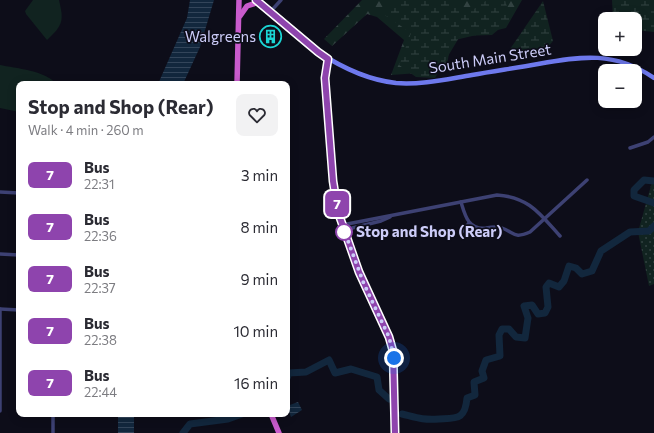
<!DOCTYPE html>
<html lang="en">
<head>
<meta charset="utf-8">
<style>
  body { margin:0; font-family:Commissioner,sans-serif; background:#f2f2f3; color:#2b2b33; height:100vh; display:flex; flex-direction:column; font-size:15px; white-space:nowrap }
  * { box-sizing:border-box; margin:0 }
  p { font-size:13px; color:#7c7c81 }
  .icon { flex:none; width:22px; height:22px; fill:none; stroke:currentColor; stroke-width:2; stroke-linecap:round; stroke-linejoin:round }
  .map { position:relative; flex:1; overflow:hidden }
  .sheet { position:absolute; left:16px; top:81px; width:274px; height:336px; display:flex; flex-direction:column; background:#fff; border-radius:8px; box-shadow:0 2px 10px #0003 }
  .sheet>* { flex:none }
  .badge { padding:0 8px; border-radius:6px; font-size:14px; line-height:26px }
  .controls { position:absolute; left:598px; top:12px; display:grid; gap:8px }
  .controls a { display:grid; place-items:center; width:44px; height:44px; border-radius:8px; background:#fff; box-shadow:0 2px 10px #0003; font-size:20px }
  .you { position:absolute; width:20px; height:20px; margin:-10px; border:3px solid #fff; border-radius:50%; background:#1a73e8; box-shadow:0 0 0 6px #1a73e833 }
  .map>.badge { position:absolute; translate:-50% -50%; box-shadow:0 0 0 2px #fff }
  .round { display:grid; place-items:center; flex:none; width:42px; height:42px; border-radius:8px; background:#f2f2f3 }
  .summary { display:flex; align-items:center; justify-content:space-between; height:68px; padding:0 12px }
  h1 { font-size:19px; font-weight:700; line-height:30px }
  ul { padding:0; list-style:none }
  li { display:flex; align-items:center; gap:12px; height:52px; padding:0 12px }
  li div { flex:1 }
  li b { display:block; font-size:15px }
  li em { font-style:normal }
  li .badge { min-width:44px; font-weight:700; text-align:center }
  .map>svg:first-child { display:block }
</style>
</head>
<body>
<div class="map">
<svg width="654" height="433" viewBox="0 0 654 433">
  <defs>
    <pattern id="forest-firs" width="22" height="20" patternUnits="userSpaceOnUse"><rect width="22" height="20" fill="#112320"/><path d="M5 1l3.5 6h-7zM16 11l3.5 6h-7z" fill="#324241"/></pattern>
    <pattern id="wetland-marsh" width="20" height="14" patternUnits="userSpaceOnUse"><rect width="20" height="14" fill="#112320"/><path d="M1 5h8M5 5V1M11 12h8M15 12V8" fill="none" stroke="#324241"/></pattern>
    <pattern id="park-dots" width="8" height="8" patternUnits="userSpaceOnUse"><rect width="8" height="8" fill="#112320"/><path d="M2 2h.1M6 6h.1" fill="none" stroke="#324241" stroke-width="1.8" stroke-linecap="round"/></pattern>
    <pattern id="water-rules" width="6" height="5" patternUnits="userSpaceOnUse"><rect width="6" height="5" fill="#12273d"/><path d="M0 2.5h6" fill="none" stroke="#33455a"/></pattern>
  </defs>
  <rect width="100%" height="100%" fill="#0d0d19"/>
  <!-- forest -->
  <polygon fill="url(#forest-firs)" points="362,0 522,0 506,28 451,41 446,71 391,75 404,40 377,17 367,14 332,46 324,39"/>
  <!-- wetland -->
  <g fill="url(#wetland-marsh)">
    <polygon points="399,0 462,0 459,5 471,11 487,0 505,0 511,19 492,35 460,36 435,78 416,77 399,65 411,33 385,15"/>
    <polygon points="612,0 654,0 654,32 635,30 635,19 613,19"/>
    <polygon points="543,1 553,41 540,56 508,52"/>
  </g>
  <!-- park -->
  <polygon fill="url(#park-dots)" points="654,181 654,284 649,286 638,232 652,182"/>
  <!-- garden -->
  <g fill="#112320">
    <path d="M 33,0 L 59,0 C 64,21 63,25 47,40 L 26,14 L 25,11 Z"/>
    <path d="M 0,65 C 15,68 47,71 56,84 L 19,84 L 19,112 L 0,108 Z"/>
  </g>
  <!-- water -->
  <g fill="url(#water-rules)">
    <polygon points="190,0 214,0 200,47 183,84 158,84 187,18"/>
    <polygon points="298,402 302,410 291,417 287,406"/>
    <rect x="118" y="414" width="16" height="19"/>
  </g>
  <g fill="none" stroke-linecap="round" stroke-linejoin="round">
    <!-- river -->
    <g stroke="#12273d" stroke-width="7">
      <polyline points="654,181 644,180 634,190 634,196 654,203"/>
      <polyline points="287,378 289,373 306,372 329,360 335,373 351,369 377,377 379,390 389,399"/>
      <path d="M 402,414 C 418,418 422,420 439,419 C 457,418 465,420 467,398 L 475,395 L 474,382 L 484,378 L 482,371 L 486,360 L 500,356 L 499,335 L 502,329 L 509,329 L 516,337 L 525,338 L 528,318 L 524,306 L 532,305 L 538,314 L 545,313 L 548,307 L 546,287 L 549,283 L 559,287 L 564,281 L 569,266 L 576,268 L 582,274 L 592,271 L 601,251 L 630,232 L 649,231 L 654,226"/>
      <polyline points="183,433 190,424 228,419 242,414"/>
    </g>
    <!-- minor -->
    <g stroke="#3d4173" stroke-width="3.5">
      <polyline points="271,11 281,0"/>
      <polyline points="630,148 648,142 654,137"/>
      <polyline points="0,192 19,193"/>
      <path d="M 461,202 C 465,215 468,230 486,228 C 491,227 497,226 502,228 C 515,233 514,239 530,232 L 587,180"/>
      <path d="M 342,225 L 497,195 C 529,197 540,214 560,236"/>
      <polyline points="344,230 381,221 390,217"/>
      <polyline points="462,232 469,223"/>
      <polyline points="0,254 19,255"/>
      <polyline points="0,309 19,310"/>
      <polyline points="0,411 0,309"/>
      <polyline points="53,414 53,433"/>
    </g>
    <!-- tertiary -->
    <polyline stroke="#3d4173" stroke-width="4" points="329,59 325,78 335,195 344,230 359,272 393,347 395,366 395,433"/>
    <!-- secondary -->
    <path stroke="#6e79ed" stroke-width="4.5" d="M 256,0 L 318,52 C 341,67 368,80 396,83 C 421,85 447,79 472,75 C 494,71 516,68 538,64 C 582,56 615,51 654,78"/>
    <!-- trunk -->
    <g stroke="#c85bcc" stroke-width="5.5">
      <polyline points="240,16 247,6 259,2"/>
      <polyline points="237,84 239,0"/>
      <polyline points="271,414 279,433"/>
    </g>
  </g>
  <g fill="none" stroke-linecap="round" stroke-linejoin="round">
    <defs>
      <polyline id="line" points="256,0 318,52 328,59 325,78 333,181 338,212 359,272 389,337 393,351 395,433"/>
    </defs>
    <!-- line casing -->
    <use href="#line" stroke="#fff" stroke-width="9"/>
    <!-- line -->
    <use href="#line" stroke="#8e44ad" stroke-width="6"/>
    <!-- walk -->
    <polyline stroke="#ccccf8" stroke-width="4" stroke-dasharray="0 7.2" points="344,232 344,230 364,284 389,337 394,358"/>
  </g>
  <!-- icons -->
  <defs>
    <symbol id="building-ring" viewBox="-11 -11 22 22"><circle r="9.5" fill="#0d0d19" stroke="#1bd5d4" stroke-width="1.5"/><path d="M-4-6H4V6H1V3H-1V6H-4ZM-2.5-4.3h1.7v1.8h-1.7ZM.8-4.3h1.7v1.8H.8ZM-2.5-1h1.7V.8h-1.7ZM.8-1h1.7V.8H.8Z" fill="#1bd5d4"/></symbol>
  </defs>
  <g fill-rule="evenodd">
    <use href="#building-ring" x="258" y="24" width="25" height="25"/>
  </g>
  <!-- markers -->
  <circle fill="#fff" stroke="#8e44ad" stroke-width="2" cx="344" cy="232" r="8"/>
  <g text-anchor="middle" stroke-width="3.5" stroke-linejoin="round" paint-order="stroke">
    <!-- poi labels -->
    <g font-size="15" fill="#ccccf8" stroke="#0d0d19" text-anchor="end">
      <text x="256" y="42">Walgreens</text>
    </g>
    <!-- street labels -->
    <g font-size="15" fill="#ccccf8" stroke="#0d0d19">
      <text transform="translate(490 59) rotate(-9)" y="5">South Main Street</text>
    </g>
    <!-- stop labels -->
    <g font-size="15" font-weight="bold" fill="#ccccf8" stroke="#0d0d19" text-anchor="start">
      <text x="356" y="237">Stop and Shop (Rear)</text>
    </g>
  </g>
</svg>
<div class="controls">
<a>+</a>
<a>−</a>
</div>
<div class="you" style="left:394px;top:358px"></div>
<b class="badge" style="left:337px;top:204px;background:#8e44ad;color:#fff">7</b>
<section class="sheet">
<div class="summary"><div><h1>Stop and Shop (Rear)</h1><p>Walk · 4 min · 260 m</p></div><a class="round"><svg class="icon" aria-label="heart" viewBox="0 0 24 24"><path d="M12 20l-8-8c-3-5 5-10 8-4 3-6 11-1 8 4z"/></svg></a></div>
<ul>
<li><span class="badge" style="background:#8e44ad;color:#fff">7</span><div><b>Bus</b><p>22:31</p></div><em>3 min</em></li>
<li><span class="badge" style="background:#8e44ad;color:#fff">7</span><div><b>Bus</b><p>22:36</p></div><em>8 min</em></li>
<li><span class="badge" style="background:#8e44ad;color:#fff">7</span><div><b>Bus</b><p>22:37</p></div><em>9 min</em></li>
<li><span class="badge" style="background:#8e44ad;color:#fff">7</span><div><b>Bus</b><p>22:38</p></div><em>10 min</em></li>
<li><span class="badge" style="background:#8e44ad;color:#fff">7</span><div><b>Bus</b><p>22:44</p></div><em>16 min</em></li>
</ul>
</section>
</div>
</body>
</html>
